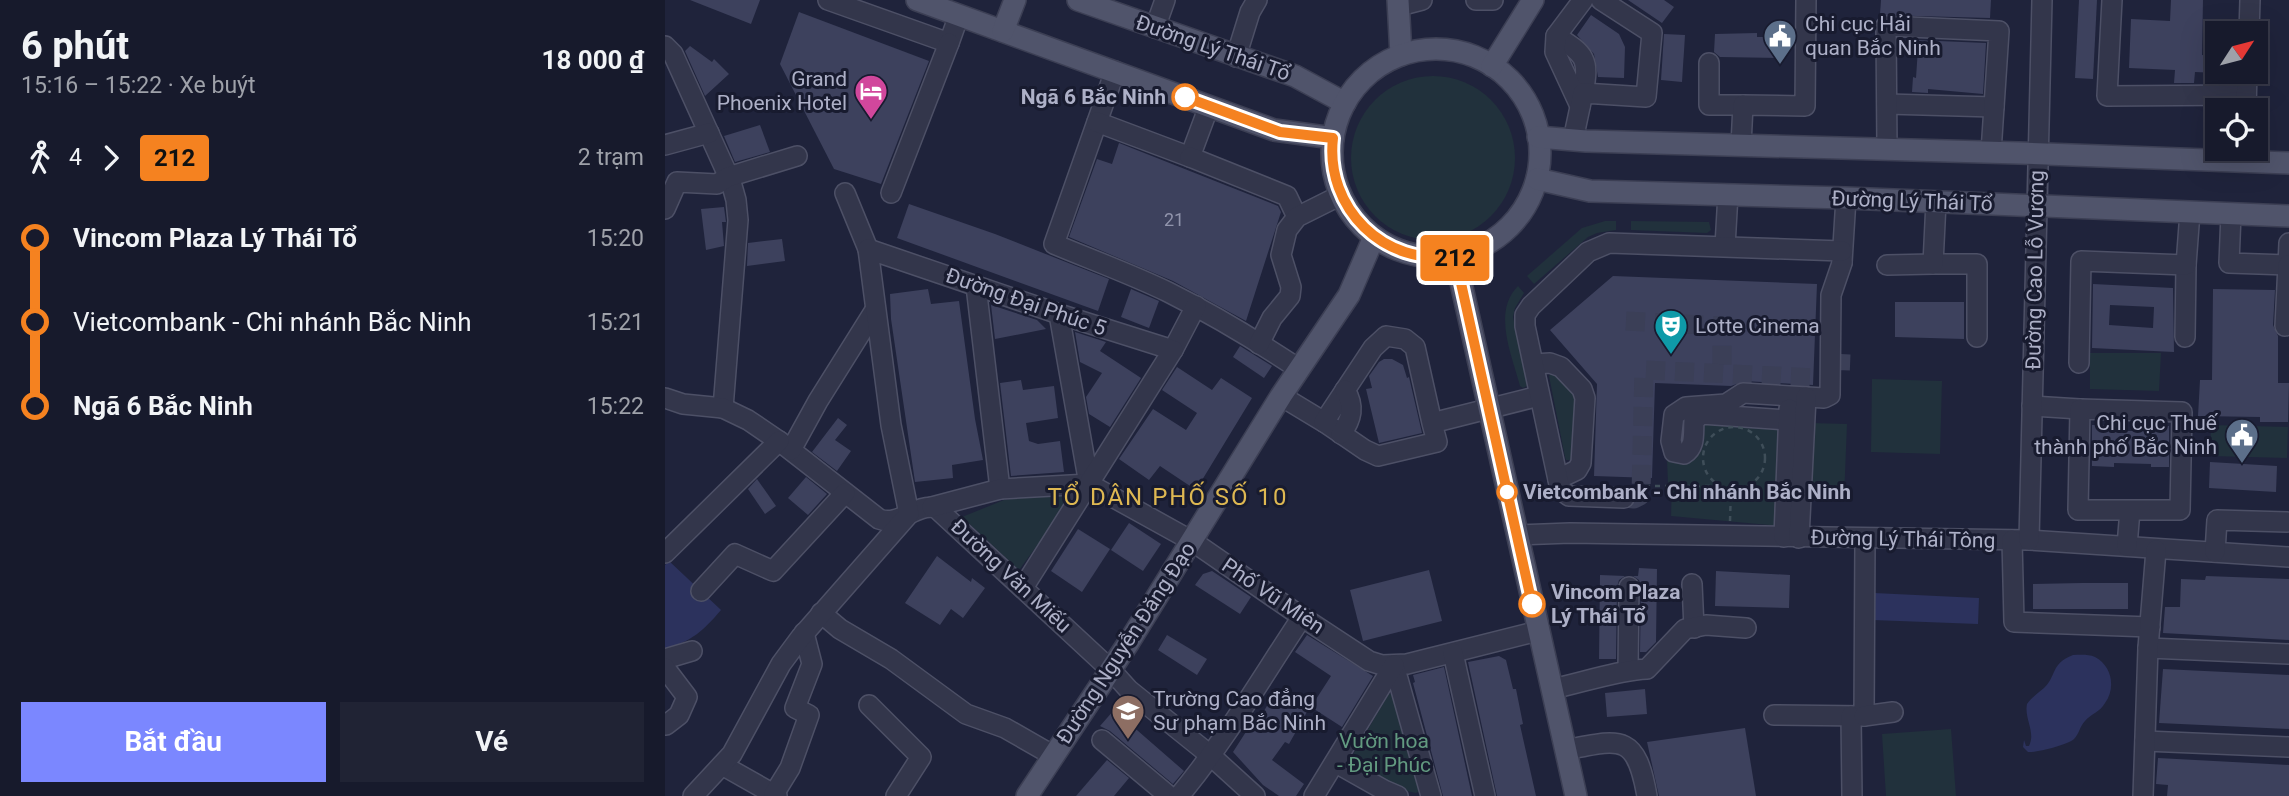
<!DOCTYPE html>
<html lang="vi">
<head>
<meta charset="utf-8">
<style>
  body { margin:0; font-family:Roboto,sans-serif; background:#202334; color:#f1f3f6; height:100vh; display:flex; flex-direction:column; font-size:26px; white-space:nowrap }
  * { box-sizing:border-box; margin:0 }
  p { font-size:23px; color:#9ea1a9 }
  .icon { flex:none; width:38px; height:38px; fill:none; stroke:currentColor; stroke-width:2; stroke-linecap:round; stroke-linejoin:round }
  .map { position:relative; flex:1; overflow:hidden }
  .side { display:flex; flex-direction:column; background:#171a2c; width:665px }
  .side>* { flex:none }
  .badge { padding:0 14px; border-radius:5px; font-size:24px; line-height:46px }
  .needle { width:46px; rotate:54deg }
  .fabs { position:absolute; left:1540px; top:21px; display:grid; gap:14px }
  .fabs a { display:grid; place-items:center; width:63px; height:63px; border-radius:0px; background:#171a2c; box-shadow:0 7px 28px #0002,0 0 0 2px #363848; font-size:35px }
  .map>.badge { position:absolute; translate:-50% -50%; box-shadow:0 0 0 4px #fff }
  .legs { display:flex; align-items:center; gap:10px; height:77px; padding:0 21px; font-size:23px }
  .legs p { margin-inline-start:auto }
  .headline { display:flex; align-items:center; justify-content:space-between; height:119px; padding:0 21px }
  h1 { font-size:38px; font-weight:700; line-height:52px }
  .primary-button { display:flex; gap:14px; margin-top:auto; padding:14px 21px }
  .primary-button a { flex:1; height:80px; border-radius:0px; background:#7b87ff; color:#fff; font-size:28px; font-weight:700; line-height:80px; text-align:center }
  .primary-button a+a { background:#202334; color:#f1f3f6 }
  ul { padding:0 21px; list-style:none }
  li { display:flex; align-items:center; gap:24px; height:84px; font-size:26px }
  li i { display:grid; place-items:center; width:10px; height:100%; margin:0 9px; background:currentColor }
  li i::after { content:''; width:18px; height:18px; margin:-9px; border:5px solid; border-radius:50%; background:#171a2c }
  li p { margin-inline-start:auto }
  li:first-child i { background:linear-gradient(#0000 50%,currentColor 0) }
  li:last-child i { background:linear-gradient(currentColor 50%,#0000 0) }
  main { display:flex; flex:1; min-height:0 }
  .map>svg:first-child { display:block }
</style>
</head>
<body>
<main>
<section class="side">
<div class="headline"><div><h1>6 phút</h1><p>15:16 – 15:22 · Xe buýt</p></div><b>18 000 ₫</b></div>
<div class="legs"><svg class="icon" aria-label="walk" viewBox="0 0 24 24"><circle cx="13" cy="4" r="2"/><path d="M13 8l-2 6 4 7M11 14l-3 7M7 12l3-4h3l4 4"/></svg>4<svg class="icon" aria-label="forward" viewBox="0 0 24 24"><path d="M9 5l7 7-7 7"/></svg><b class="badge" style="background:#f58220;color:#111">212</b><p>2 trạm</p></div>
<ul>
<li><i style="color:#f58220"></i><b>Vincom Plaza Lý Thái Tổ</b><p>15:20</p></li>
<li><i style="color:#f58220"></i><span>Vietcombank - Chi nhánh Bắc Ninh</span><p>15:21</p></li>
<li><i style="color:#f58220"></i><b>Ngã 6 Bắc Ninh</b><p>15:22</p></li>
</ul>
<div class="primary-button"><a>Bắt đầu</a><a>Vé</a></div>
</section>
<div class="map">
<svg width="1624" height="796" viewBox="0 0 1624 796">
  <rect width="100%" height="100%" fill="#1f233b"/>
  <!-- green -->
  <g fill="#21313c">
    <circle cx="768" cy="158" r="82"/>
    <polygon points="940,221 951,221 951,230 932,233 923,237 869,284 862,276 917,228"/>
    <polygon points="966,221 1044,222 1046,230 1042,233 966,230"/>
    <path d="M 853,286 L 859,293 L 850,308 L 848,317 L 862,380 L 862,386 L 858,388 L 855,386 C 847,355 827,312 853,286 Z"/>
    <polygon points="1425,353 1496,353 1494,391 1425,389"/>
    <polygon points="888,372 911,391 909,460 901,460 900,457 884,376"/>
    <polygon points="1207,379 1277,381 1275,454 1206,452"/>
    <polygon points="1123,420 1115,526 1006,516 1007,484 1003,483 1002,460 1007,463 1007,456 1036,422"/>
    <polygon points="1145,423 1182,424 1179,499 1142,497"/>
    <polygon points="1546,425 1623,427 1622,458 1545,456"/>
    <polygon points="396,493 403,504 354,570 297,517 339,500"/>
    <polygon points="724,694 727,694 756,790 751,793 732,789 687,763 687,756"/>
    <polygon points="1286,729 1291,796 1221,796 1217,734"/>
  </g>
  <!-- water -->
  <g fill="#2c325d">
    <path d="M 4,561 L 56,610 C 38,631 27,641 0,649 L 0,565 Z"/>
    <polygon points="1209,593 1314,598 1313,624 1208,620"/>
    <path d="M 1408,655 C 1415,655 1423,654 1430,657 C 1447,666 1451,688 1440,703 C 1435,712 1426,714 1420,721 C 1415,726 1414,734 1409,739 C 1403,745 1370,753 1363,752 L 1358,747 L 1359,740 L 1361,746 L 1364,746 C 1371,732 1359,719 1362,704 C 1367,697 1372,694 1379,688 C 1392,676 1385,664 1408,655 Z"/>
  </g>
  <!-- building -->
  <g fill="#3d415d" fill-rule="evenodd">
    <polygon points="25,0 95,0 86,24"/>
    <polygon points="963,0 999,0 1009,7 997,23"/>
    <polygon points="1216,0 1326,0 1325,18 1215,15"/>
    <polygon points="1414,0 1432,0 1428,79 1410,78"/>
    <polygon points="1506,0 1538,0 1537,55 1552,56 1552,73 1530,72 1529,83 1509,83 1510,70 1464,68 1466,19 1505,21"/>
    <polygon points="134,12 264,61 216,184 169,169 115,64"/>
    <polygon points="926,15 954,34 960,47 959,78 933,77 929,54 912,35"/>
    <polygon points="1092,33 1092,37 1121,37 1121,58 1055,57 1049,52 1050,34"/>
    <polygon points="999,34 1020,35 1017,82 996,80"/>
    <polygon points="1250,40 1321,43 1318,94 1263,89 1263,93 1247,92 1248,77 1251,78 1253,48 1250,48"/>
    <polygon points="25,46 47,62 49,59 64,74 40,96 20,51"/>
    <polygon points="95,125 105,152 70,162 59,136"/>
    <polygon points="454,143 613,206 616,212 581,321 508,281 404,237 432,159 447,164"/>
    <polygon points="244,204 330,234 444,279 433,311 232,238"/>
    <polygon points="59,207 61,222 57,222 59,246 41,250 36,209"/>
    <polygon points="117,239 120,261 82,266 83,243"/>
    <polygon points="948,276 1152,284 1148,385 1079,381 1066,386 990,383 987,478 929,476 932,384 885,330"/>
    <path d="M 1428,284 L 1508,288 L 1509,352 L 1427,348 ZM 1445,305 L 1489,307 L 1488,328 L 1444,325 Z"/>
    <polygon points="263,289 266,304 294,301 310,419 318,460 287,465 288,478 250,482 226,319 225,294"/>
    <polygon points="466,289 494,301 484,328 456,317"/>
    <polygon points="1548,289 1610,290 1608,325 1613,336 1613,383 1624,383 1623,422 1595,422 1595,417 1533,416 1535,380 1547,380"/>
    <polygon points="1230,302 1299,302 1299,339 1230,337"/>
    <polygon points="326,305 372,320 381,329 330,339"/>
    <polygon points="410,332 441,342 435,351 476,378 445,427 424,414 421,397 437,373 415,362"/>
    <polygon points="575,346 607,366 599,378 568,357"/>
    <polygon points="719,359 727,359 738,365 742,378 744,377 757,433 714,443 701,389 707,388 704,376 714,362"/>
    <polygon points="512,367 547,390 556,378 587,398 531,490 495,466 484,480 454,459 488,409 521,430 532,413 497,390"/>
    <polygon points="356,380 358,390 389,386 393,418 361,423 364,441 373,444 395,441 399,472 346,476 335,383"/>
    <polygon points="173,418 182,425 170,440 186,451 172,471 147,452"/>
    <polygon points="1427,425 1446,425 1446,431 1487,431 1487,426 1504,426 1504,467 1486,467 1486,464 1449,463 1449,467 1427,466"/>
    <polygon points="1545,462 1612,466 1611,492 1544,488"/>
    <polygon points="141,477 162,494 143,515 123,498"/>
    <polygon points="92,479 111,506 100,514 83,489"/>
    <polygon points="464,523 496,544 478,571 446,550"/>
    <polygon points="413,529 445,549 417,592 386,571"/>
    <polygon points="272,556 306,582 307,578 320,588 298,618 286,609 275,625 240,603"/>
    <polygon points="974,568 992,569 991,642 981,652 975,652 976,586 974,580 968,576 973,576"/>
    <polygon points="764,570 777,621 698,641 685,590"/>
    <polygon points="547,571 586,597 575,614 530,585 538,574"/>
    <polygon points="1051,571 1125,575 1124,608 1050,606"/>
    <polygon points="935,575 960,576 954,580 952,587 951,659 934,659"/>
    <polygon points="1541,576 1624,579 1624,640 1498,633 1500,607 1515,607 1516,579 1540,580"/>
    <polygon points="1417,583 1463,583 1463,609 1368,609 1368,584"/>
    <polygon points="502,635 542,659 532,675 493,650"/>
    <polygon points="642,635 708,676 677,727 646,707 666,676 630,652"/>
    <polygon points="834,656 841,660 848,689 851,689 858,724 855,725 871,796 832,796 803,662"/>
    <polygon points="779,667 807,796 778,796 748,683 750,682 748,675"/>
    <polygon points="1498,669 1624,675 1624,729 1494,723"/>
    <polygon points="612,689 643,710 624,744 620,742 607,760 639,784 631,796 614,796 598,785 568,752 586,724 590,726"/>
    <polygon points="980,689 982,714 942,717 940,693"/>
    <polygon points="449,710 519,771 508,784 445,731 435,726"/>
    <polygon points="1080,728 1091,796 994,796 982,742"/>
    <polygon points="1493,758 1624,765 1624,796 1502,796 1503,785 1491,784"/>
    <polygon points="442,760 464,778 449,796 411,796"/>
  </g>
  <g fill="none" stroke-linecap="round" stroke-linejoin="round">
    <!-- minor-tunnel -->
    <g stroke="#3b3f57" stroke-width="19" stroke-dasharray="19 10" stroke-linecap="butt">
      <polyline points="961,321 1057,326 1057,374"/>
      <polyline points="959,498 969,499 975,496 976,492 979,370 1175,379 1176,354"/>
    </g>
    <defs>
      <g id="minor">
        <polyline points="163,0 284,43 294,15"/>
        <polyline points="811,0 828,0"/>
        <polyline points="1447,0 1442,96 1581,95"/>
        <polyline points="734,6 757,0"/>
        <polyline points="490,28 500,0"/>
        <polyline points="1584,33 1585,0"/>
        <path d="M 891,36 C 920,54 925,59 918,93"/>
        <polyline points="0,46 8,54 66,182 71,200 73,220 58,408"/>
        <polyline points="571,57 585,12 592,0"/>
        <polyline points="1044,63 1044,105 1078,105"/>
        <path d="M 450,71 L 389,244 C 427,260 466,274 503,292 C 549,315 592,341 634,369"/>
        <polyline points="1222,104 1329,107"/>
        <polyline points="915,106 890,52 891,36 918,0"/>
        <polyline points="1581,110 1582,72"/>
        <polyline points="432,122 525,157 544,106"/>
        <polyline points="908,140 918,93 981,97 987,33 936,0"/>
        <polyline points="0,145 44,133"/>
        <polyline points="1076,145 1078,105 1140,106 1141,0"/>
        <polyline points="1222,149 1221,26 1334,31 1326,152"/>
        <polyline points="525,157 622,196 632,217"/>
        <polyline points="180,193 203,249"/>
        <polyline points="226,193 284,43"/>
        <polyline points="0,209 12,182 52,184 63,177 132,156"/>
        <polyline points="1566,214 1564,263 1623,265 1624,243"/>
        <polyline points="1060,246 1063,194"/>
        <polyline points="1177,262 1181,198"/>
        <polyline points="1268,264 1312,264 1312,337"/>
        <polyline points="1222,265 1268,264 1271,202"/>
        <polyline points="311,286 335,489"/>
        <polyline points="394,314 424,484"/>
        <polyline points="1620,326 1623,265"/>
        <polyline points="1520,337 1521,265"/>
        <polyline points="594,344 607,318 625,296 626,287 616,255 622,230 632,217 676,195"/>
        <polyline points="508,350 531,306"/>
        <polyline points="1414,363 1416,261 1521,265 1525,212"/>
        <polyline points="869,364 885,363 896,367 917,389 920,398 916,463 912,470 893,479"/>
        <polyline points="616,396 659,422"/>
        <path d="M 0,398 L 18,404 L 58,408 L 83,420 L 114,441 L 214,519 C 235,527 250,503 271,508 L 446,670 L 464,690 L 545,755 L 590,796"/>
        <polyline points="1367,406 1415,409"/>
        <path d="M 1123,420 L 1036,414 L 1029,421 C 1028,433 1031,447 1019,454 L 1009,452 L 1006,441 L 1009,415 L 1021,407 L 1061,404 L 1078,393 L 1159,398 L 1165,395 L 1166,295 L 1177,263"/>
        <polyline points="767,423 772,442 713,456 700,450 659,422 708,348 721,336 740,339 750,347 767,423 874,396"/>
        <path d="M 676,434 C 687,419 690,406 680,390"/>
        <polyline points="126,450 153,401 210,310"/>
        <polyline points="959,498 904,496 895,489 860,326 860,315 866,306 923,252 944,243 1177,251"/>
        <polyline points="267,507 335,489 424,484 527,541 637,617 704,661 717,665 742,664 873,631"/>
        <polyline points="852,535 905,533 1364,540 1624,557"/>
        <polyline points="1119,537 1124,409"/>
        <polyline points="1134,538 1141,397"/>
        <polyline points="1347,540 1349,622 1485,627"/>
        <polyline points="1364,540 1377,0"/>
        <polyline points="1462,546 1465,510 1515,510 1517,412 1415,409 1413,510 1465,510"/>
        <polyline points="1550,552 1552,520 1622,522"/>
        <polyline points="0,553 114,441"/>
        <polyline points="1027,584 1029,628"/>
        <polyline points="36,591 70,554 108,571 180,493"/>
        <polyline points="156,613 175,629 226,659 301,714 340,728 389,756"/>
        <polyline points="1483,648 1624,654"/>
        <polyline points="788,653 820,796"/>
        <polyline points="0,659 27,651"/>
        <polyline points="729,665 766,796"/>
        <polyline points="0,668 22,697 14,715 1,725"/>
        <polyline points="963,670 964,587"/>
        <path d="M 887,689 C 916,683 954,670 982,669 L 1020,629 L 1041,625 L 1081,628"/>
        <polyline points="204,705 256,757 231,796"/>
        <polyline points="1109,715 1199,716 1200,539"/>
        <polyline points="1186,716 1187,796"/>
        <polyline points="1199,716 1228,712"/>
        <polyline points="437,740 504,796"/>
        <polyline points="1480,741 1624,747"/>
        <path d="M 901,750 C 956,739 971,733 982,796"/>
        <polyline points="671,763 719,790 733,796"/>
        <polyline points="57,765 112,796"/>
        <polyline points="109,794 125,768 144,715 130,708 147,664 139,633"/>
        <polyline points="28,796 67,754 116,664 136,637 244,514 226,425 203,249 394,314 508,350 358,588"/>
        <path d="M 514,796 C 560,741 597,677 637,617"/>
        <polyline points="649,796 729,665"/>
        <polyline points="1478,796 1483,648 1491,550"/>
      </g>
      <g id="major">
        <polyline points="252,0 609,130 668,138"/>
        <polyline points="413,0 630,76 680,103"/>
        <polyline points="733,0 736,55"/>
        <polyline points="338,31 350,0"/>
        <circle cx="771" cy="153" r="104"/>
        <polyline points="827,66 868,0"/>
        <polyline points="873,137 921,141 1354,153 1624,163"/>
        <polyline points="872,179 925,191 1181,198 1624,216"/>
        <polyline points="790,256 911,796"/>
        <polyline points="362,796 464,642 616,396 684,295 709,237"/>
      </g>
    </defs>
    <!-- minor casing -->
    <use href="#minor" stroke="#4d5066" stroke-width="22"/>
    <!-- major casing -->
    <use href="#major" stroke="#3c3f54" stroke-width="24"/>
    <!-- path -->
    <g stroke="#3f4e59" stroke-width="2.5" stroke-dasharray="5 5" stroke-linecap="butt">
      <circle cx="1069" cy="458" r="31"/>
      <polyline points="970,486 1054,486"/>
      <polyline points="1065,521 1066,489"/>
    </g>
    <!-- minor -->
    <use href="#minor" stroke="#33364b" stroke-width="19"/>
    <!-- major -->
    <use href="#major" stroke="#50546b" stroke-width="21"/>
  </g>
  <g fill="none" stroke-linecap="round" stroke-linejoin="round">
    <defs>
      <path id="line-1" d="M 520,97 L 615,132 L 668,138 C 660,208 719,267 790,256 L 867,604"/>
    </defs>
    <!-- line-1 casing -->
    <use href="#line-1" stroke="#fff" stroke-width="16"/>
    <!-- line-1 -->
    <use href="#line-1" stroke="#f58220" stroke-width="10"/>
  </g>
  <!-- icons -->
  <defs>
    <symbol id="civic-pin" viewBox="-11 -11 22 30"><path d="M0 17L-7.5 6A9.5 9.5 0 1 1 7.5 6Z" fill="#5c6f8a" stroke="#181b2f"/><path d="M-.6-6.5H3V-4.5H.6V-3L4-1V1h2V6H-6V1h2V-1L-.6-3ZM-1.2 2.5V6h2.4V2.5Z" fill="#fff"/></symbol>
    <symbol id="hotel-pin" viewBox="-11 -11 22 30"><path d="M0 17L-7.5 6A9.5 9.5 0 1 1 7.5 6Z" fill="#d1479c" stroke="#181b2f"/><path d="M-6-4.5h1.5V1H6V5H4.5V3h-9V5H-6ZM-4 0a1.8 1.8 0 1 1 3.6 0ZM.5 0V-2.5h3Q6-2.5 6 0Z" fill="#fff"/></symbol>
    <symbol id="theatre-pin" viewBox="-11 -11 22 30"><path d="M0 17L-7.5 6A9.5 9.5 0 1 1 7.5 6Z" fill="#0f9aa8" stroke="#181b2f"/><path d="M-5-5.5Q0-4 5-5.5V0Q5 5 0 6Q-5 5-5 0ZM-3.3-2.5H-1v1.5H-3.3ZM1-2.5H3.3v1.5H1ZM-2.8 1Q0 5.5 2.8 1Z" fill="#fff"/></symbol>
    <symbol id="university-pin" viewBox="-11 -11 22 30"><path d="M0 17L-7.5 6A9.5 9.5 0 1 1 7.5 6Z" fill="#8d6e63" stroke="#181b2f"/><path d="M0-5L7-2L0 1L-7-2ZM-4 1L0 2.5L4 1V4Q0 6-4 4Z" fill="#fff"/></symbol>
  </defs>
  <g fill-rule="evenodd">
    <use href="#civic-pin" x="1096" y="17" width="38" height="52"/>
    <use href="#hotel-pin" x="187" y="72" width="38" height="52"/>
    <use href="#theatre-pin" x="987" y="307" width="38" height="52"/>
    <use href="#civic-pin" x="1558" y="416" width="38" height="52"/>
    <use href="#university-pin" x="444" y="692" width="38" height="52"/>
  </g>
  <!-- markers -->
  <g fill="#fff" stroke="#f58220" stroke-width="3.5">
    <circle cx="520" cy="97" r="12"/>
    <circle cx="842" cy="492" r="9"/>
    <circle cx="867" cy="604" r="12"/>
  </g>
  <g text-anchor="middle" stroke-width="6" stroke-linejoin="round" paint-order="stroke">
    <!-- number labels -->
    <g font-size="18" fill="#9194ac">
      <text x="509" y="226">21</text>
    </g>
    <!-- poi labels -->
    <g font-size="21" fill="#adb0c7" stroke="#181b2f" text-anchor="start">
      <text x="1140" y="31">Chi cục Hải<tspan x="1140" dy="24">quan Bắc Ninh</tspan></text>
      <text x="182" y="86" text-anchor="end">Grand<tspan x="182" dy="24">Phoenix Hotel</tspan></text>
      <text x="1030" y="333">Lotte Cinema</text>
      <text x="1552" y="430" text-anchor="end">Chi cục Thuế<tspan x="1552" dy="24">thành phố Bắc Ninh</tspan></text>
      <text x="488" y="706">Trường Cao đẳng<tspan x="488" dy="24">Sư phạm Bắc Ninh</tspan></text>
    </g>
    <!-- street labels -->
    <g font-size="21" fill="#adb0c7" stroke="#181b2f">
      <text transform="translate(548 48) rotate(19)" y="7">Đường Lý Thái Tổ</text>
      <text transform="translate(1247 201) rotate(2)" y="7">Đường Lý Thái Tổ</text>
      <text transform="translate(1370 270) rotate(-89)" y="7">Đường Cao Lỗ Vương</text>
      <text transform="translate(361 302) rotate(19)" y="7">Đường Đại Phúc 5</text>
      <text transform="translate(1238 539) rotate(1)" y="7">Đường Lý Thái Tông</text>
      <text transform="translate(346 576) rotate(43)" y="7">Đường Văn Miếu</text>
      <text transform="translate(608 596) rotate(34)" y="7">Phố Vũ Miên</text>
      <text transform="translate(461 643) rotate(-57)" y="7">Đường Nguyễn Đăng Đạo</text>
    </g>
    <!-- stop labels -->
    <g font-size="21" font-weight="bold" fill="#adb0c7" stroke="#181b2f" text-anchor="start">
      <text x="501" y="104" text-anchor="end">Ngã 6 Bắc Ninh</text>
      <text x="858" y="499">Vietcombank - Chi nhánh Bắc Ninh</text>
      <text x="886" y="599">Vincom Plaza<tspan x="886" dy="24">Lý Thái Tổ</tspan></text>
    </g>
    <!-- park labels -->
    <g font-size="21" fill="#629a80" stroke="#181b2f">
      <text x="719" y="748">Vườn hoa<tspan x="719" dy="24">- Đại Phúc</tspan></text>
    </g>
    <!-- quarter labels -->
    <g font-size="24" letter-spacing="2" fill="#deb852" stroke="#181b2f">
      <text x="503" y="505">TỔ DÂN PHỐ SỐ 10</text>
    </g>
  </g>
</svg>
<div class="fabs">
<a><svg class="needle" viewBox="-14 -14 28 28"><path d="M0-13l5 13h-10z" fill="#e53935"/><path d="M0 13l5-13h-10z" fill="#9ea1a9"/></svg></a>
<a><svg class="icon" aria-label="locate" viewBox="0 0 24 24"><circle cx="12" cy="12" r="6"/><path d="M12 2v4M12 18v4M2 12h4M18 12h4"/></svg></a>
</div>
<b class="badge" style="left:790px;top:258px;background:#f58220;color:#111">212</b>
</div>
</main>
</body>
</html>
